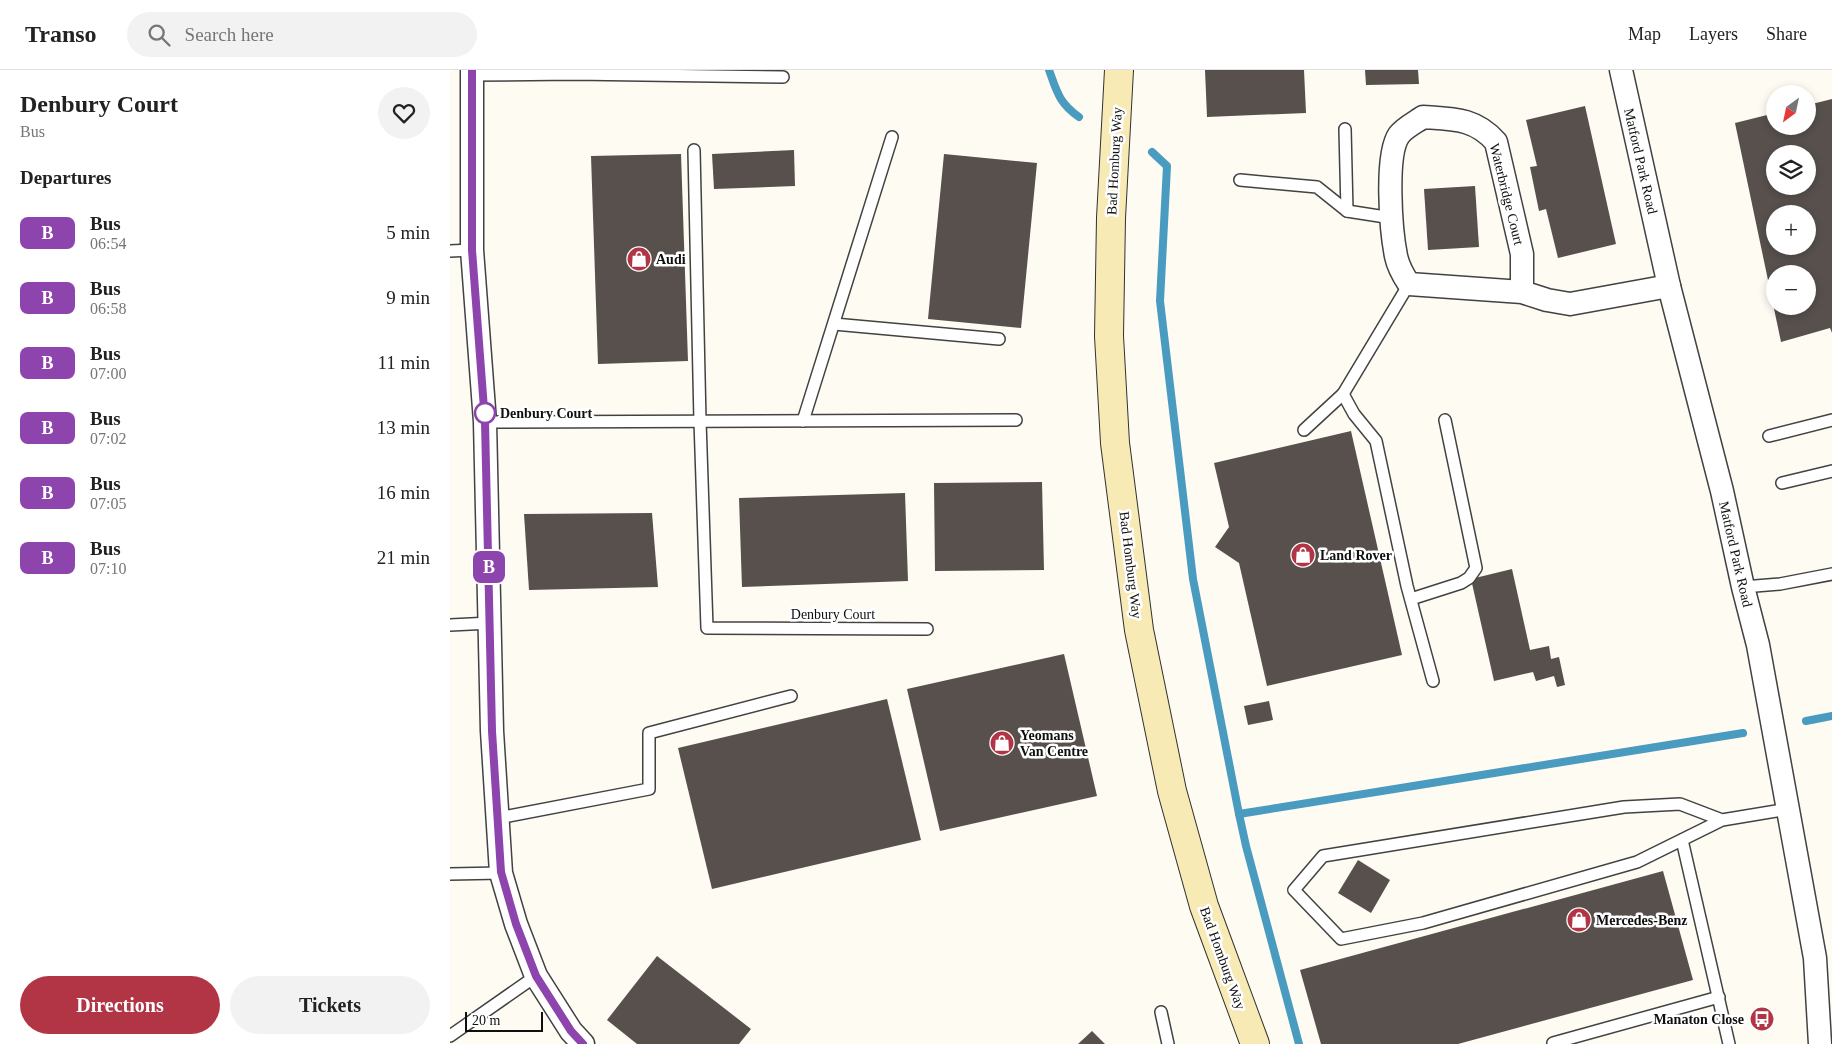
<!DOCTYPE html>
<html lang="en">
<head>
<meta charset="utf-8">
<style>
  body { margin:0; font-family:"Times New Roman",serif; background:#f2f2f2; color:#222; height:100vh; display:flex; flex-direction:column; font-size:19px; white-space:nowrap }
  * { box-sizing:border-box; margin:0 }
  p { font-size:16px; color:#767676 }
  .icon { flex:none; width:28px; height:28px; fill:none; stroke:currentColor; stroke-width:2; stroke-linecap:round; stroke-linejoin:round }
  .map { position:relative; flex:1; overflow:hidden }
  .drawer { display:flex; flex-direction:column; background:#fff; width:450px }
  .drawer>* { flex:none }
  .badge { padding:0 10px; border-radius:8px; font-size:18px; line-height:32px }
  .needle { width:32px; rotate:213deg }
  .tools { position:absolute; left:1316px; top:15px; display:grid; gap:10px }
  .tools a { display:grid; place-items:center; width:50px; height:50px; border-radius:50%; background:#fff; box-shadow:0 2px 8px #0003; font-size:25px }
  .scale { position:absolute; left:15px; bottom:12px; width:78px; box-sizing:border-box; padding-left:5px; border:2px solid #0f0f0f; border-top:0; font-size:14px; line-height:18px; white-space:nowrap; color:#0f0f0f; -webkit-text-stroke:4px #fff; paint-order:stroke }
  .map>.badge { position:absolute; translate:-50% -50%; box-shadow:0 0 0 2px #fff }
  h2 { padding:0 20px; font-size:19px; line-height:45px }
  .round { display:grid; place-items:center; flex:none; width:52px; height:52px; border-radius:26px; background:#f2f2f2 }
  .summary { display:flex; align-items:center; justify-content:space-between; height:85px; padding:0 20px }
  h1 { font-size:24px; font-weight:600; line-height:38px }
  .action { display:flex; gap:10px; margin-top:auto; padding:10px 20px }
  .action a { flex:1; height:58px; border-radius:30px; background:#b23545; color:#fff; font-size:20px; font-weight:600; line-height:58px; text-align:center }
  .action a+a { background:#f2f2f2; color:#222 }
  ul { padding:0; list-style:none }
  li { display:flex; align-items:center; gap:15px; height:65px; padding:0 20px }
  li div { flex:1 }
  li b { display:block; font-size:19px }
  li em { font-style:normal }
  li .badge { min-width:55px; font-weight:700; text-align:center }
  header { display:flex; align-items:center; gap:30px; box-sizing:border-box; height:70px; padding:0 25px; background:#fff; border-bottom:1px solid #e0e0e0 }
  header strong { font-size:24px }
  nav { display:flex; gap:28px; margin-inline-start:auto; font-size:18px }
  .search { width:350px; height:45px; background:#f2f2f2; display:flex; align-items:center; gap:12px; box-sizing:border-box; padding:0 18px; border-radius:28px; color:#767676; font-size:19px }
  main { display:flex; flex:1; min-height:0 }
  .map>svg:first-child { display:block }
</style>
</head>
<body>
<header>
<strong>Transo</strong>
<div class="search"><svg class="icon" aria-label="search" viewBox="0 0 24 24"><circle cx="10" cy="10" r="6"/><path d="M15 15l6 6"/></svg>Search here</div>
<nav><a>Map</a><a>Layers</a><a>Share</a></nav>
</header>
<main>
<section class="drawer">
<div class="summary"><div><h1>Denbury Court</h1><p>Bus</p></div><a class="round"><svg class="icon" aria-label="heart" viewBox="0 0 24 24"><path d="M12 20l-8-8c-3-5 5-10 8-4 3-6 11-1 8 4z"/></svg></a></div>
<h2>Departures</h2>
<ul>
<li><span class="badge" style="background:#8e44ad;color:#fff">B</span><div><b>Bus</b><p>06:54</p></div><em>5 min</em></li>
<li><span class="badge" style="background:#8e44ad;color:#fff">B</span><div><b>Bus</b><p>06:58</p></div><em>9 min</em></li>
<li><span class="badge" style="background:#8e44ad;color:#fff">B</span><div><b>Bus</b><p>07:00</p></div><em>11 min</em></li>
<li><span class="badge" style="background:#8e44ad;color:#fff">B</span><div><b>Bus</b><p>07:02</p></div><em>13 min</em></li>
<li><span class="badge" style="background:#8e44ad;color:#fff">B</span><div><b>Bus</b><p>07:05</p></div><em>16 min</em></li>
<li><span class="badge" style="background:#8e44ad;color:#fff">B</span><div><b>Bus</b><p>07:10</p></div><em>21 min</em></li>
</ul>
<div class="action"><a>Directions</a><a>Tickets</a></div>
</section>
<div class="map">
<svg width="1382" height="974" viewBox="0 0 1382 974">
  <rect width="100%" height="100%" fill="#fefbf3"/>
  <g fill="none" stroke-linecap="round" stroke-linejoin="round">
    <!-- stream -->
    <g stroke="#4a9bc0" stroke-width="8">
      <path d="M 599,0 C 607,22 609,33 629,47"/>
      <polyline points="702,82 717,96 710,231 743,509 789,744 1293,663"/>
      <polyline points="1356,651 1382,646"/>
      <polyline points="789,744 796,776 849,974"/>
    </g>
  </g>
  <!-- building -->
  <g fill="#57504d" fill-rule="evenodd">
    <polygon points="755,0 854,0 856,43 757,47"/>
    <polygon points="915,0 968,0 969,14 916,15"/>
    <path d="M 1382,29 L 1382,263 L 1380,258 L 1331,272 L 1285,53 L 1325,43 L 1325,56 L 1358,56 L 1358,35 ZM 1325,84 L 1358,84 L 1358,116 L 1325,116 ZM 1325,144 L 1358,144 L 1358,176 L 1325,176 ZM 1325,204 L 1358,204 L 1358,236 L 1325,236 Z"/>
    <polygon points="1135,36 1166,174 1108,188 1096,139 1089,141 1080,97 1087,96 1076,50"/>
    <polygon points="344,80 345,116 264,119 262,84"/>
    <polygon points="231,84 238,291 148,294 141,86"/>
    <polygon points="494,84 587,93 571,258 478,249"/>
    <polygon points="1025,116 1029,177 978,180 974,119"/>
    <polygon points="901,361 952,585 817,616 789,493 765,477 779,457 764,393"/>
    <polygon points="592,412 594,500 485,501 484,413"/>
    <polygon points="455,423 458,511 292,517 289,428"/>
    <polygon points="202,443 208,517 79,520 74,444"/>
    <polygon points="1062,499 1080,580 1099,576 1101,589 1109,587 1115,615 1107,617 1104,606 1086,611 1083,602 1044,611 1021,509"/>
    <polygon points="614,584 647,726 490,761 457,619"/>
    <polygon points="437,629 471,770 262,819 228,678"/>
    <polygon points="819,631 823,650 798,655 794,636"/>
    <polygon points="908,790 940,810 921,843 888,823"/>
    <polygon points="1213,801 1243,910 1008,974 871,974 850,900"/>
    <polygon points="207,886 301,959 289,974 187,974 157,950"/>
    <polygon points="642,961 655,974 628,974"/>
  </g>
  <g fill="none" stroke-linecap="round" stroke-linejoin="round">
    <defs>
      <g id="lane">
        <polyline points="22,5 124,4 333,7"/>
        <polyline points="895,59 897,141"/>
        <polyline points="244,80 250,351 257,558 477,559"/>
        <polyline points="790,110 867,117 897,141 942,148"/>
        <polyline points="0,181 22,180"/>
        <polyline points="384,254 549,269"/>
        <polyline points="893,324 904,344 926,371 957,516 983,611"/>
        <polyline points="353,351 442,67"/>
        <polyline points="35,352 566,350"/>
        <polyline points="854,360 893,324 959,214"/>
        <polyline points="1319,366 1382,350"/>
        <polyline points="1332,413 1382,401"/>
        <polyline points="1293,517 1330,514 1382,504"/>
        <polyline points="961,529 1011,513 1019,508 1026,498 995,350"/>
        <polyline points="0,555 41,553"/>
        <polyline points="48,748 199,719 199,663 341,626"/>
        <polyline points="1272,750 1230,734 1174,737 873,786 844,820 891,869 973,853 1187,792 1272,750 1338,739"/>
        <polyline points="1232,770 1279,974"/>
        <polyline points="0,804 51,803"/>
        <polyline points="711,942 718,974"/>
        <polyline points="0,966 86,906"/>
        <polyline points="1103,973 1269,927"/>
      </g>
      <g id="street">
        <polyline points="22,0 22,180 35,352 42,661 51,803 66,854 86,906 121,961 133,974"/>
        <polyline points="1171,0 1219,216 1272,421 1293,517 1308,575 1365,888 1370,974"/>
        <path d="M 1072,222 L 1072,184 L 1046,72 C 1025,48 1003,49 973,47 C 966,52 954,58 949,65 C 935,85 941,161 946,186 C 948,196 953,205 959,214 L 1072,222 L 1097,230 L 1120,234 L 1219,216"/>
      </g>
      <polyline id="secondary" points="669,0 661,148 659,266 665,373 689,560 722,721 754,836 805,974"/>
    </defs>
    <!-- lane casing -->
    <use href="#lane" stroke="#424242" stroke-width="14"/>
    <!-- street casing -->
    <use href="#street" stroke="#424242" stroke-width="25"/>
    <!-- secondary casing -->
    <use href="#secondary" stroke="#313131" stroke-width="30"/>
    <!-- lane -->
    <use href="#lane" stroke="#fff" stroke-width="11"/>
    <!-- street -->
    <use href="#street" stroke="#fff" stroke-width="22"/>
    <!-- secondary -->
    <use href="#secondary" stroke="#f7eab4" stroke-width="28"/>
  </g>
  <g fill="none" stroke-linecap="round" stroke-linejoin="round">
    <defs>
      <polyline id="line" points="22,0 22,180 35,352 42,661 51,802 66,854 86,906 121,961 133,974"/>
    </defs>
    <!-- line casing -->
    <use href="#line" stroke="#fff" stroke-width="11"/>
    <!-- line -->
    <use href="#line" stroke="#8e44ad" stroke-width="8"/>
  </g>
  <!-- icons -->
  <defs>
    <symbol id="shop-disc" viewBox="-11 -11 22 22"><circle r="9.5" fill="#b23545" stroke="#fff"/><path d="M-5-2.5h2.3a2.7 3.5 0 0 1 5.4 0H5L5.5 6h-11ZM-1.5-2.5h3a1.5 2.3 0 0 0-3 0Z" fill="#fff"/></symbol>
    <symbol id="bus-disc" viewBox="-11 -11 22 22"><circle r="9.5" fill="#b23545" stroke="#fff"/><path d="M-5-6H5V4H4V6H2V4H-2V6H-4V4H-5ZM-3.5-4V0h7V-4ZM-3.5 1.2v1.5H-2V1.2ZM2 1.2v1.5H3.5V1.2Z" fill="#fff"/></symbol>
  </defs>
  <g fill-rule="evenodd">
    <use href="#shop-disc" x="175" y="175" width="28" height="28"/>
    <use href="#shop-disc" x="839" y="471" width="28" height="28"/>
    <use href="#shop-disc" x="538" y="659" width="28" height="28"/>
    <use href="#shop-disc" x="1115" y="836" width="28" height="28"/>
    <use href="#bus-disc" x="1298" y="935" width="28" height="28"/>
  </g>
  <!-- markers -->
  <circle fill="#fff" stroke="#8e44ad" stroke-width="2.5" cx="35" cy="343" r="10"/>
  <g text-anchor="middle" stroke-width="5" stroke-linejoin="round" paint-order="stroke">
    <!-- street labels -->
    <g font-size="14" fill="#0f0f0f" stroke="#fff">
      <text transform="translate(664 91) rotate(-87)" y="5">Bad Homburg Way</text>
      <text transform="translate(1191 91) rotate(77)" y="5">Matford Park Road</text>
      <text transform="translate(1057 124) rotate(76)" y="5">Waterbridge Court</text>
      <text transform="translate(1286 484) rotate(77)" y="5">Matford Park Road</text>
      <text transform="translate(681 495) rotate(83)" y="5">Bad Homburg Way</text>
      <text x="383" y="549">Denbury Court</text>
      <text transform="translate(773 888) rotate(70)" y="5">Bad Homburg Way</text>
    </g>
    <!-- poi labels -->
    <g font-size="14" font-weight="bold" fill="#0f0f0f" stroke="#fff" text-anchor="start">
      <text x="206" y="194">Audi</text>
      <text x="870" y="490">Land Rover</text>
      <text x="570" y="670">Yeomans<tspan x="570" dy="16">Van Centre</tspan></text>
      <text x="1146" y="855">Mercedes-Benz</text>
      <text x="1294" y="954" text-anchor="end">Manaton Close</text>
    </g>
    <!-- stop labels -->
    <g font-size="14" font-weight="bold" fill="#0f0f0f" stroke="#fff" text-anchor="start">
      <text x="50" y="348">Denbury Court</text>
    </g>
  </g>
</svg>
<div class="tools">
<a><svg class="needle" viewBox="-14 -14 28 28"><path d="M0-13l5 13h-10z" fill="#e53935"/><path d="M0 13l5-13h-10z" fill="#767676"/></svg></a>
<a><svg class="icon" aria-label="layers" viewBox="0 0 24 24"><path d="M12 4l9 5-9 5-9-5zM3 14l9 5 9-5"/></svg></a>
<a>+</a>
<a>−</a>
</div>
<div class="scale">20 m</div>
<b class="badge" style="left:39px;top:497px;background:#8e44ad;color:#fff">B</b>
</div>
</main>
</body>
</html>
